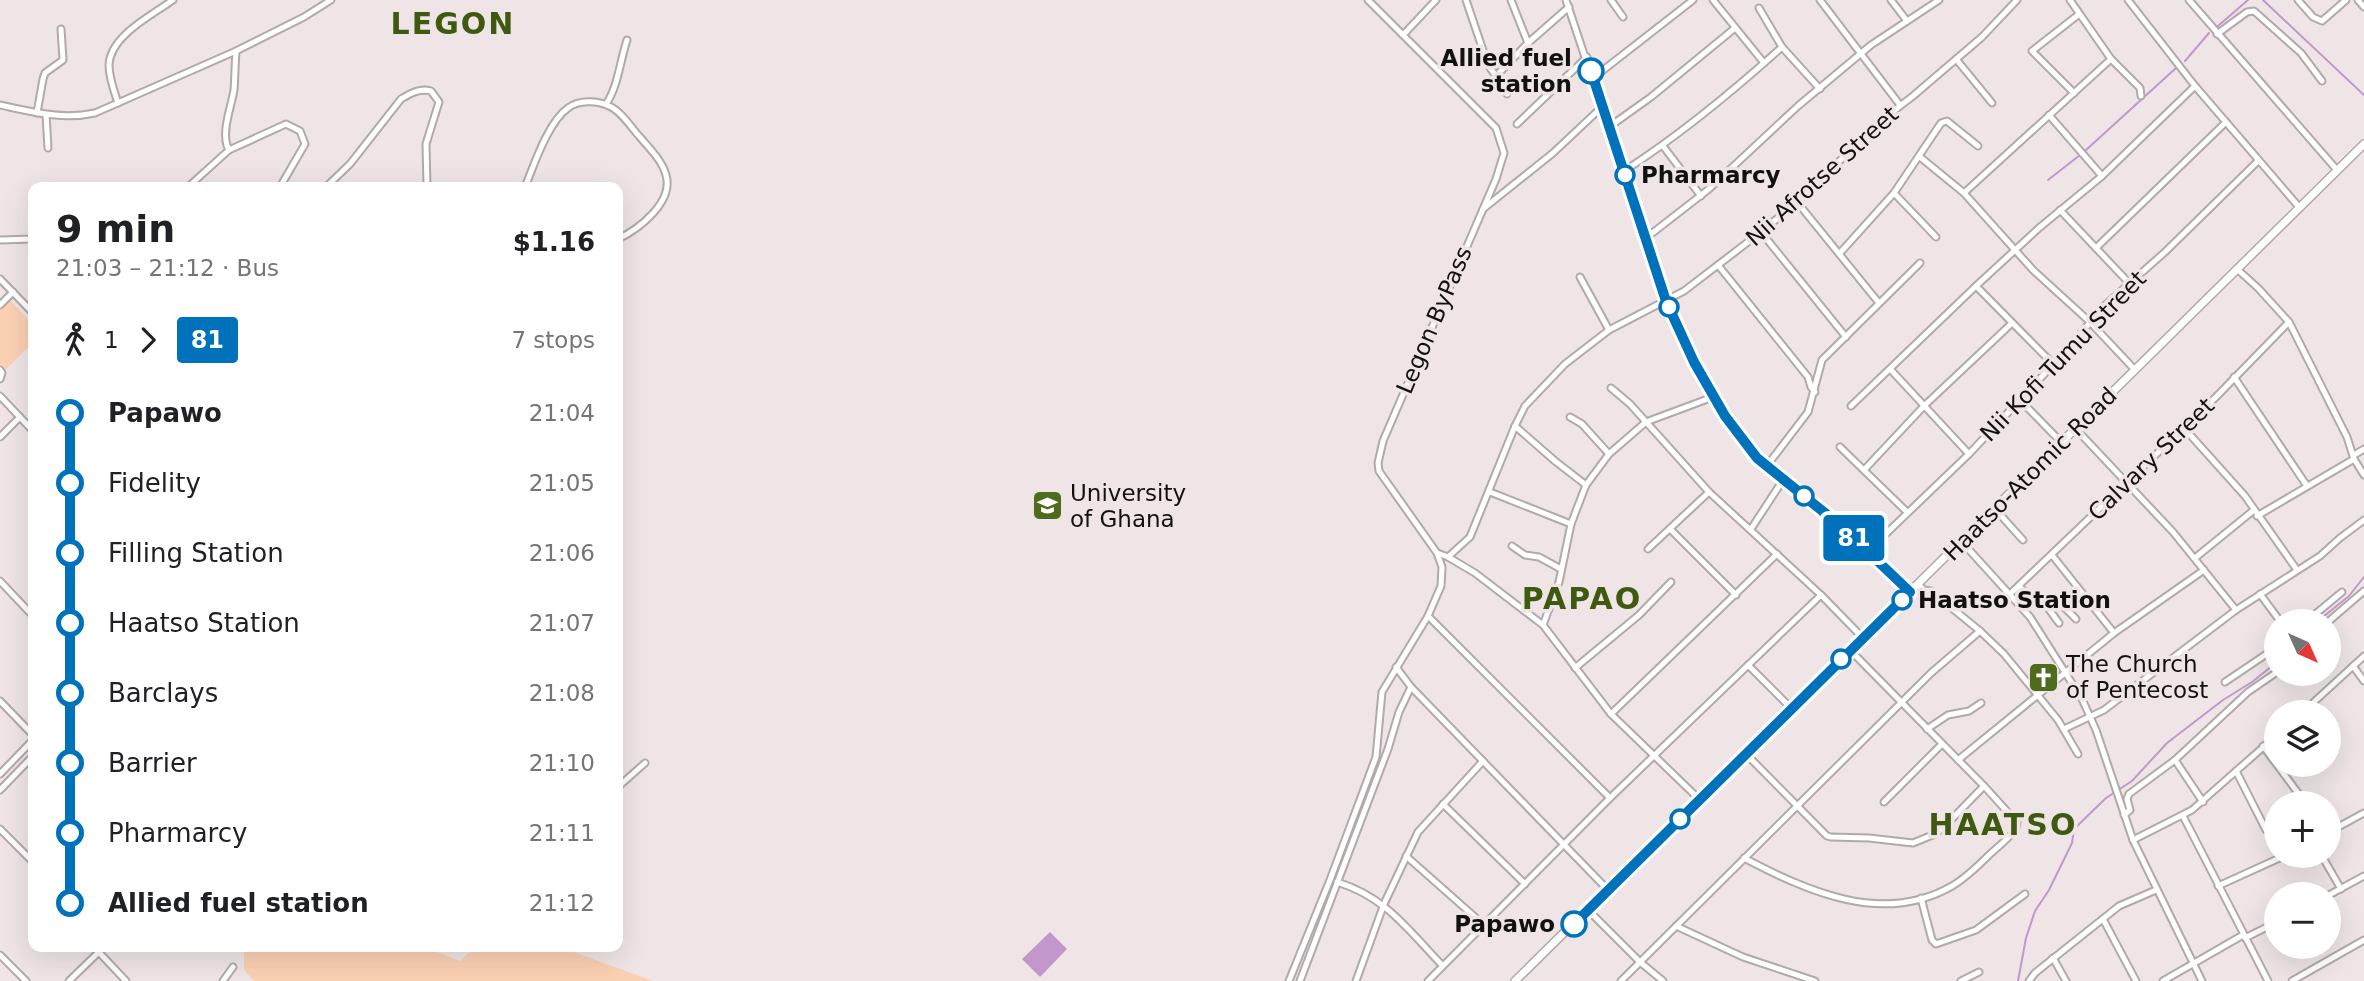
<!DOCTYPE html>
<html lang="en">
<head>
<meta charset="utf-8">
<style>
  body { margin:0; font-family:"DejaVu Sans",sans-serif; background:#f6f6f6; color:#202124; height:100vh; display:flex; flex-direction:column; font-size:26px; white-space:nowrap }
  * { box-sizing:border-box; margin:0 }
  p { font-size:23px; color:#757577 }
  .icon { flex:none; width:38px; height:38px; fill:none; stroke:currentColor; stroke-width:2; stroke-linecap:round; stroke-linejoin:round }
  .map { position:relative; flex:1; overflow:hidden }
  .panel { position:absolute; left:28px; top:182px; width:595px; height:770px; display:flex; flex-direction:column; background:#fff; border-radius:14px; box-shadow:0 7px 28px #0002 }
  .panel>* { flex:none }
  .badge { padding:0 14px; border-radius:5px; font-size:24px; line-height:46px }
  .needle { width:46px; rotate:135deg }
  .buttons { position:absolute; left:2264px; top:609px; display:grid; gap:14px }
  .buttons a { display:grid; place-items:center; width:77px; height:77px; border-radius:50%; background:#fff; box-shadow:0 7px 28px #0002; font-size:35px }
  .map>.badge { position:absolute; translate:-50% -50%; box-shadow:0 0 0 4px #fff }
  .legs { display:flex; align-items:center; gap:10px; height:77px; padding:0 28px; font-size:23px }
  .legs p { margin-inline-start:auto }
  .overview { display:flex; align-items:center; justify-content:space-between; height:119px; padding:0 28px }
  h1 { font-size:38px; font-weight:800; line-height:52px }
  ul { padding:0 28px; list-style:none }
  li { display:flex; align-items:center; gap:24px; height:70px; font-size:26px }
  li i { display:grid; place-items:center; width:10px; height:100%; margin:0 9px; background:currentColor }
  li i::after { content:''; width:18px; height:18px; margin:-9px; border:5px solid; border-radius:50%; background:#fff }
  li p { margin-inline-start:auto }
  li:first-child i { background:linear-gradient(#0000 50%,currentColor 0) }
  li:last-child i { background:linear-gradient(currentColor 50%,#0000 0) }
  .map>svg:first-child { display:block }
</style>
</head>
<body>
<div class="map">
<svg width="2364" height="981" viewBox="0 0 2364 981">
  <rect width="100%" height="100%" fill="#efe5e7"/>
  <!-- green -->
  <g fill="#fbd0b3">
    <polygon points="10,300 33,325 33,343 5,370 0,365 0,309"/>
    <polygon points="247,947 424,947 460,961 475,947 560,947 653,981 254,981 244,970 244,952"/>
  </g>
  <!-- water -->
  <polygon fill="#c297cc" points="1050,932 1067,949 1040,977 1022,959"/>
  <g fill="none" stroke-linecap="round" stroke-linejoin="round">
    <!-- stream -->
    <g stroke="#c297cc" stroke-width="2">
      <polyline points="2263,0 2364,95"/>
      <polyline points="2218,26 2248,0"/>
      <polyline points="2185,61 2209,33"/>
      <polyline points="2086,150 2176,68"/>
      <polyline points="2048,180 2080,155"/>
      <polyline points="2318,621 2349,596 2364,577"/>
      <polyline points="2018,981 2026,938 2035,911 2049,890 2072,843 2074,829 2106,798 2132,781 2167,743 2223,700 2252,682 2277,662"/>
    </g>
    <defs>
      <g id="minor">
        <polyline points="1466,0 1488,65 1496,76"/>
        <polyline points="1511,0 1528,43"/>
        <polyline points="1566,0 1666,301 1713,397 1733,429 1757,458 1841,526 1910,592"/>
        <polyline points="1611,0 1623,17"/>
        <polyline points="1713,0 1764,63"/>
        <polyline points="1820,0 1900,105"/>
        <polyline points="1891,0 1907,21"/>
        <polyline points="2070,0 2111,59 2140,88 2141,96"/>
        <polyline points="2128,0 2195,86 2299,207"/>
        <polyline points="2189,0 2337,170"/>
        <polyline points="2298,0 2313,17 2322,21 2346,0"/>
        <polyline points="2358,0 2364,7"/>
        <polyline points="1759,8 1782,47 1820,89"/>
        <polyline points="2217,34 2247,12 2254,11 2301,53 2322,81"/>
        <polyline points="1403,35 1436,0"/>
        <polyline points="1956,59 1992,103"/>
        <polyline points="1593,78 1693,0"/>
        <polyline points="2074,93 2032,51 2078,15"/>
        <polyline points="1507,94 1496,76 1528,43 1569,7"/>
        <path d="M 118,103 C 114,91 109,78 109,65 C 110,36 152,15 173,0"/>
        <path d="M 606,104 C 618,87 620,61 627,40"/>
        <path d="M 0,105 C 33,112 62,120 95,113 L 236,51 L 304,17 L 331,0"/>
        <polyline points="37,113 43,79 45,73 63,60 61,29"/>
        <polyline points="46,115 48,148"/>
        <polyline points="2049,115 2102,176"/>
        <polyline points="1517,124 1587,57"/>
        <polyline points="1609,127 1651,97 1735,28"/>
        <polyline points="1663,146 1701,196"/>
        <path d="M 229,150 C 220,134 231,108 234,90 C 235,77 235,64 236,51"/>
        <polyline points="1920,157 1964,193 2033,270 2090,322 2135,370"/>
        <path d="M 1624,171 C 1680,135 1732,92 1782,47"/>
        <polyline points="188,187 229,150 286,124 300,131 305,144 280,187"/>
        <path d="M 326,187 L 350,164 L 401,99 C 411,93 420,88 431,91 L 439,102 L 426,144 L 427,187"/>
        <path d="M 525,187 C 534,165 548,122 568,108 C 578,100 597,100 609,106 C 621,111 630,126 639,136 C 649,148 662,160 666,175 C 674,202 639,229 618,239"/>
        <polyline points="1894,193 1936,237"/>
        <polyline points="1964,193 2111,59"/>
        <polyline points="1797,202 1879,303"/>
        <polyline points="1483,209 1553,153 1603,106"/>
        <polyline points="2060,210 2130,284"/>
        <polyline points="1761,232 1846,337"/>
        <polyline points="1646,238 1709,189 1798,106 1871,45 1939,0"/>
        <polyline points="0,240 33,239"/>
        <polyline points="2096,248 2226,122"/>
        <polyline points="1840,253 1894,193 1941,123 1947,121 1978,146"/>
        <polyline points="1718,265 1808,377 1811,387 1815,392"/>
        <polyline points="2237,269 2258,288 2289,322 2347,437 2354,459 2364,475"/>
        <polyline points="1580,277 1609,330"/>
        <polyline points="0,279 33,313"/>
        <polyline points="1976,286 2054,365"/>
        <polyline points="0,305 13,292"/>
        <polyline points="0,370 2,373 0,379"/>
        <polyline points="1891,370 1969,454"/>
        <polyline points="2234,377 2307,486"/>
        <polyline points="1611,388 1630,404 1709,492 1821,595 1863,638"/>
        <polyline points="0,396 33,431"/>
        <polyline points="2020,400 2061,442"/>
        <polyline points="1851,406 1976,286 2039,228 2102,176 2195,86"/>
        <polyline points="1570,417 1582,424 1609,454"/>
        <polyline points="1515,426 1555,461 1586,485"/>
        <polyline points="2075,428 2173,532 2236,610"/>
        <polyline points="2184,428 2245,496 2297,570"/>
        <polyline points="0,437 20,417"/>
        <polyline points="1840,447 1907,512"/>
        <polyline points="2354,455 2364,449"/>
        <polyline points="1766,467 1808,412 1822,360 1920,263"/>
        <polyline points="1864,470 1924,406 2011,324"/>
        <polyline points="1490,492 1571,524"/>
        <polyline points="1995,509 2023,540"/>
        <polyline points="2257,516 2354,459"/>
        <polyline points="1670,529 1736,595"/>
        <polyline points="1751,529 1783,480"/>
        <polyline points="1962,542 2030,617 2082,699 2096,730 2133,840 2202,981"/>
        <polyline points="1512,546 1525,555 1539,557 1561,569"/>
        <polyline points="1648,549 1709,492"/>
        <polyline points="1868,551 1969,454 2065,352 2103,307 2165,252 2258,161"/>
        <polyline points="1437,553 1448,557 1475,573 1543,625 1611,714 1700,800"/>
        <polyline points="2052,555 2114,633"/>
        <polyline points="1448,557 1470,537 1515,426 1525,406 1565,364 1609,330 1684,291 1761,232 1797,202 1882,120 1913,96 1982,37 2017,0"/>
        <polyline points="2195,558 2254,510"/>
        <polyline points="0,581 33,616"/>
        <polyline points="1918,584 1924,590 1931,591 1980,631 2004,654 2058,720 2078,754"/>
        <polyline points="2019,586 2028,595 2048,608 2059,623"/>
        <polyline points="2010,594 2216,397 2289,322"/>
        <polyline points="2260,594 2280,621"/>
        <polyline points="2041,602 2061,604 2076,619"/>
        <polyline points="1428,616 1610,798"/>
        <polyline points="2307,621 2342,592"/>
        <polyline points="2329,621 2364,591"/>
        <polyline points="1543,625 1559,582 1571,524 1586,485 1609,454 1646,422 1713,397"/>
        <polyline points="1748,665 1792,709"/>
        <polyline points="2353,666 2364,681"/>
        <polyline points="1396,667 1411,687 1608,890"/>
        <polyline points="1575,668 1639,615 1671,582"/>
        <polyline points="2225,682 2277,647"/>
        <polyline points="0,701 33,735"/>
        <polyline points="2303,712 2364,656"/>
        <polyline points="1611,714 1777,554"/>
        <polyline points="1927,729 1948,715 1969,711 1981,703"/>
        <polyline points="2064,729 2104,710 2236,610 2320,556 2340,538 2364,520"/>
        <polyline points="2263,746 2301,797"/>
        <polyline points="1746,754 1827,836 1831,837 1869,838 1913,843 1935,834 1946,825 1984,786"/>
        <polyline points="1958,760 2114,633 2204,570"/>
        <polyline points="2236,771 2266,830"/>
        <polyline points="0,774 31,742"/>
        <polyline points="618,787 645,763"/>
        <polyline points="0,790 33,756"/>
        <polyline points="1884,802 1942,744"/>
        <polyline points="2203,802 2175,760 2248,692 2277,672"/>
        <polyline points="1443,804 1525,884"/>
        <polyline points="2124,815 2130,810 2127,799 2129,794 2175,760"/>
        <polyline points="2183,816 2268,981"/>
        <polyline points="0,829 33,862"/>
        <polyline points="2329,832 2364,813"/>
        <polyline points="2133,840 2192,810 2277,735"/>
        <polyline points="1406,856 1484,925"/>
        <polyline points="2322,856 2341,889"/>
        <path d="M 1744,858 C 1807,891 1883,926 1952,886 C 1966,878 1978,866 1989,855 C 1998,847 2008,839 2016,829 L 2017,823 L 2014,819 L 1984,786 L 1850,650"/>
        <path d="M 1337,882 C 1386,897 1408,930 1442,965"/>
        <polyline points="2218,886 2284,856"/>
        <polyline points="2329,895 2364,876"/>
        <polyline points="1921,898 1932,940 1936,944 1976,930 2025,894"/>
        <polyline points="1588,910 1640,962 1663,981"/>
        <polyline points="2103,919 2136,981"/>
        <polyline points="1676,926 1743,957 1815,981"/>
        <polyline points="2245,938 2277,922"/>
        <polyline points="94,947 126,981"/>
        <polyline points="0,955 26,981"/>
        <polyline points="2053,958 2066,981"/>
        <polyline points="69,981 104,947"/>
        <polyline points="223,981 233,967"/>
        <polyline points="1289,981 1330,880 1376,757 1382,692 1428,616 1441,586 1442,567 1437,553 1379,471 1378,463 1383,441 1496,179 1504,153 1496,128 1368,0"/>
        <polyline points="1300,981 1388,749 1399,712 1411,687"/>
        <polyline points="1356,981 1384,904 1418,832 1483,761"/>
        <polyline points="1428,981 1610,798 1821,595"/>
        <polyline points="1621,981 1931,673 1980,631"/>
        <polyline points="1961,981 1979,972"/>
        <polyline points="2029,981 2035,973 2119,906 2156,890"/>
        <polyline points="2163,981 2243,935"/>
        <polyline points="2292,981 2364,940"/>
      </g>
      <polyline id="major" points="1515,981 2364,144"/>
    </defs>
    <!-- minor casing -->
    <use href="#minor" stroke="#b2a9aa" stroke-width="9"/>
    <!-- major casing -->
    <use href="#major" stroke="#b2a9aa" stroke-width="10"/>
    <!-- minor -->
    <use href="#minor" stroke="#fff" stroke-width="5"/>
    <!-- major -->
    <use href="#major" stroke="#fff" stroke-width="7"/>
  </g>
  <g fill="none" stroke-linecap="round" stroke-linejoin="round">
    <defs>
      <polyline id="line-1" points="1574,924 1910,592 1841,526 1757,458 1725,416 1694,362 1666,301 1591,71"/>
    </defs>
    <!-- line-1 casing -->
    <use href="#line-1" stroke="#fff" stroke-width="16"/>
    <!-- line-1 -->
    <use href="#line-1" stroke="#0072bc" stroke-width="10"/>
  </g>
  <!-- icons -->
  <defs>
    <symbol id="university-square" viewBox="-11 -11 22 22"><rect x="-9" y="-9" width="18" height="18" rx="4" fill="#4f6b1e" stroke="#efe5e7"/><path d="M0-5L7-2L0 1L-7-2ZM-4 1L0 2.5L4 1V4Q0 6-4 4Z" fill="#fff"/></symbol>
    <symbol id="church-square" viewBox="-11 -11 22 22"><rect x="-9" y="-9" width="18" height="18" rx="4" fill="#4f6b1e" stroke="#efe5e7"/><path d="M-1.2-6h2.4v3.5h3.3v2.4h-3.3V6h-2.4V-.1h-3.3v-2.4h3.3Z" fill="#fff"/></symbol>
  </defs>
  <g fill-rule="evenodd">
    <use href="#university-square" x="1030" y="488" width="35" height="35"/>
    <use href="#church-square" x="2026" y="660" width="35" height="35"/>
  </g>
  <!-- markers -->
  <g fill="#fff" stroke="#0072bc" stroke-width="3.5">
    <circle cx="1591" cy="71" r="12"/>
    <circle cx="1625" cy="175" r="9"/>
    <circle cx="1669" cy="307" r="9"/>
    <circle cx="1804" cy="496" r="9"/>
    <circle cx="1902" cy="600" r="9"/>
    <circle cx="1841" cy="659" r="9"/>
    <circle cx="1680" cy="819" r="9"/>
    <circle cx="1574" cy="924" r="12"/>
  </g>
  <g text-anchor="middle" stroke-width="7" stroke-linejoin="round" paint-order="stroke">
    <!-- stop labels -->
    <g font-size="23" font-weight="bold" fill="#131010" stroke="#efe5e7" text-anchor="end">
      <text x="1572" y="66">Allied fuel<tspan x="1572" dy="26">station</tspan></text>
      <text x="1641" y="183" text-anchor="start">Pharmarcy</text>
      <text x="1918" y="608" text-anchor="start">Haatso Station</text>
      <text x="1555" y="932">Papawo</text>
    </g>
    <!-- street labels -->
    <g font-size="23" fill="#131010" stroke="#efe5e7">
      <text transform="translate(1822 176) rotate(-42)" y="8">Nii Afrotse Street</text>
      <text transform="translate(1434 320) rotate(-67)" y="8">Legon ByPass</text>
      <text transform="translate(2063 356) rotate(-46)" y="8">Nii Kofi Tumu Street</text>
      <text transform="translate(2151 459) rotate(-44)" y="8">Calvary Street</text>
      <text transform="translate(2030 474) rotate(-45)" y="8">Haatso-Atomic Road</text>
    </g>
    <!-- poi labels -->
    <g font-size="23" fill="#131010" stroke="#efe5e7" text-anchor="start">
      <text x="1070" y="501">University<tspan x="1070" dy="26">of Ghana</tspan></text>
      <text x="2066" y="672">The Church<tspan x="2066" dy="26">of Pentecost</tspan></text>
    </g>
    <!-- district labels -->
    <g font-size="30" font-weight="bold" letter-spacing="2" fill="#405911" stroke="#efe5e7">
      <text x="453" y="34">LEGON</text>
      <text x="1582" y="609">PAPAO</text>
      <text x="2003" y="835">HAATSO</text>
    </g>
  </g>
</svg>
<div class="buttons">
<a><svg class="needle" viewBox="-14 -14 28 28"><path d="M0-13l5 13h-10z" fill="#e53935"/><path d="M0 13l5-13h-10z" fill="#757577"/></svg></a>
<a><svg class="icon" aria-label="layers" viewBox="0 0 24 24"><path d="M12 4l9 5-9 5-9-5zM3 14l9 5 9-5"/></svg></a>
<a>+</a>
<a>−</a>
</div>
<b class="badge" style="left:1854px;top:538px;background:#0072bc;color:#fff">81</b>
<section class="panel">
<div class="overview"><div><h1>9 min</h1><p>21:03 – 21:12 · Bus</p></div><b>$1.16</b></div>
<div class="legs"><svg class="icon" aria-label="walk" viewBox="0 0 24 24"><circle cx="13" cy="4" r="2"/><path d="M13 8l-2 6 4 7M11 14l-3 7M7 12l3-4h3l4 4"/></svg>1<svg class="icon" aria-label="forward" viewBox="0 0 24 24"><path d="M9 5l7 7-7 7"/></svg><b class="badge" style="background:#0072bc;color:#fff">81</b><p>7 stops</p></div>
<ul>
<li><i style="color:#0072bc"></i><b>Papawo</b><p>21:04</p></li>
<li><i style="color:#0072bc"></i><span>Fidelity</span><p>21:05</p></li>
<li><i style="color:#0072bc"></i><span>Filling Station</span><p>21:06</p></li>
<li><i style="color:#0072bc"></i><span>Haatso Station</span><p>21:07</p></li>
<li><i style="color:#0072bc"></i><span>Barclays</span><p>21:08</p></li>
<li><i style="color:#0072bc"></i><span>Barrier</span><p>21:10</p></li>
<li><i style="color:#0072bc"></i><span>Pharmarcy</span><p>21:11</p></li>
<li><i style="color:#0072bc"></i><b>Allied fuel station</b><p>21:12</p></li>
</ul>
</section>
</div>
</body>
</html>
